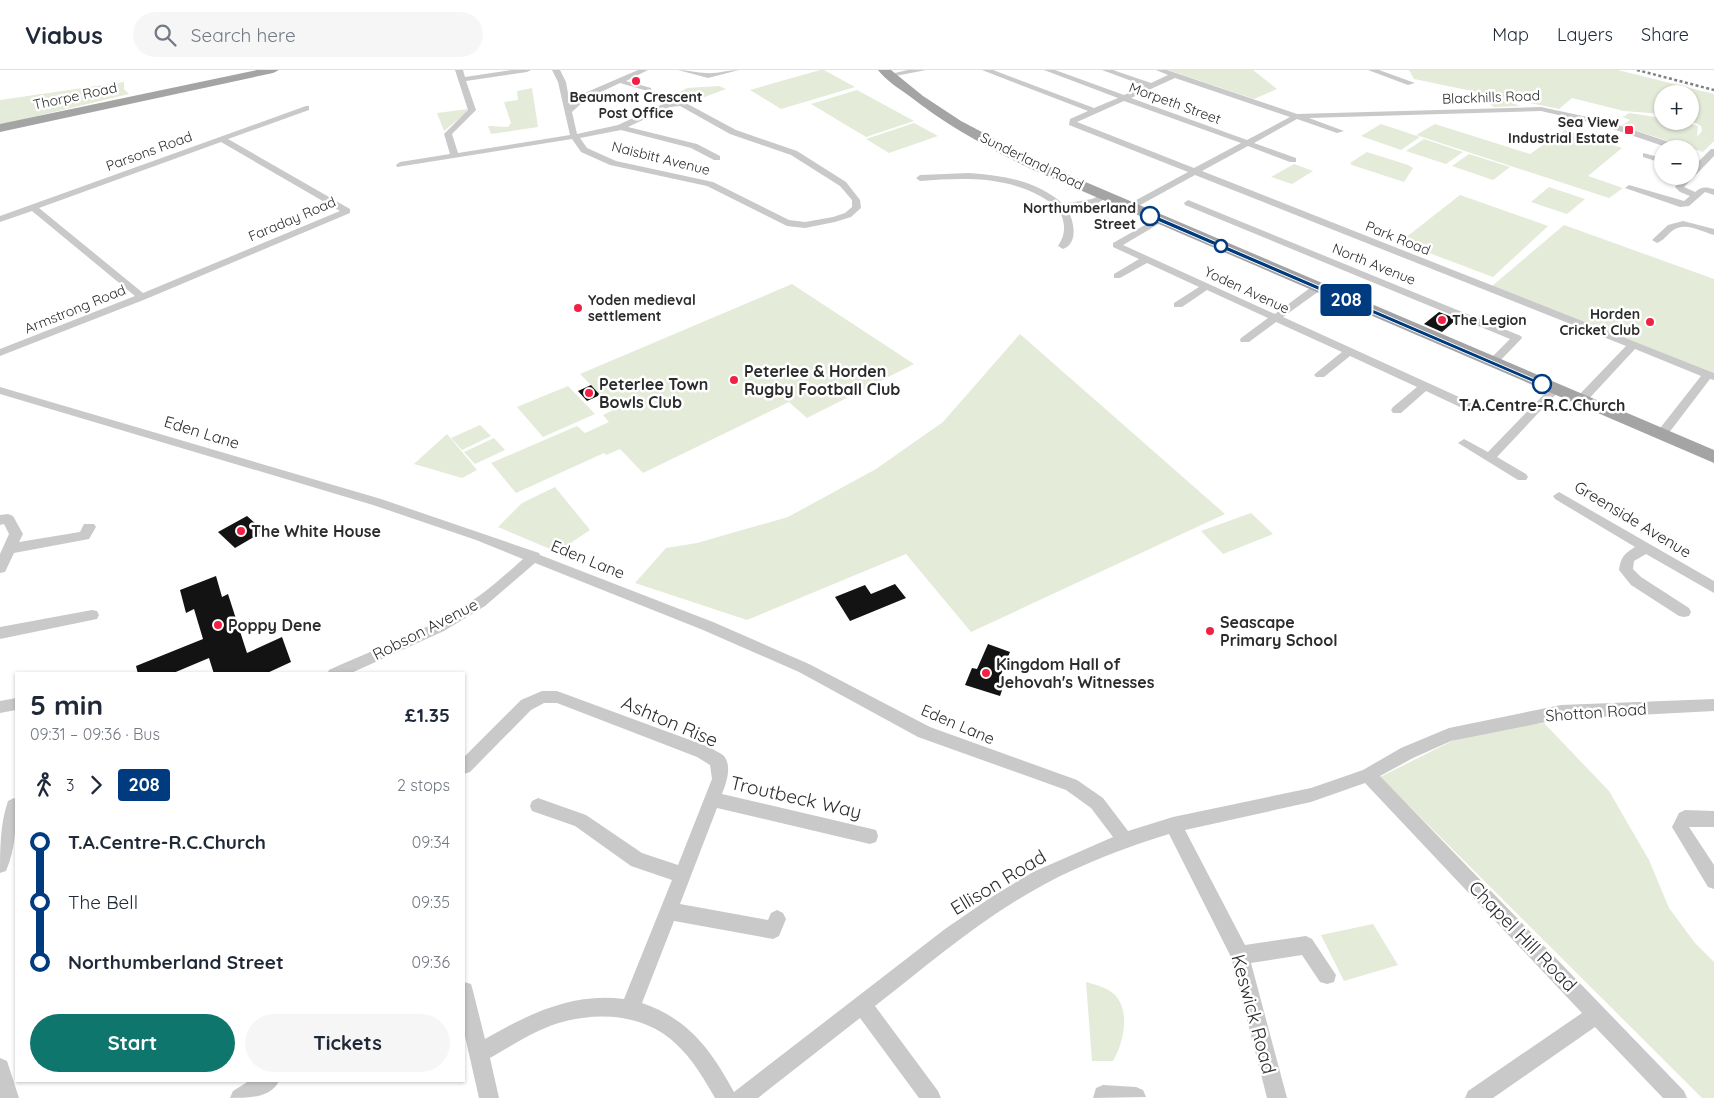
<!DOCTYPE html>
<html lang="en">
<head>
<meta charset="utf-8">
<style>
  body { margin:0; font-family:Quicksand,sans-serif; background:#f6f6f7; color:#1f2937; height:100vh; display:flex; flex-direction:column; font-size:19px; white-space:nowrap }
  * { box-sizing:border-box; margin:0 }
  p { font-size:16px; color:#747a83 }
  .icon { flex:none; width:28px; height:28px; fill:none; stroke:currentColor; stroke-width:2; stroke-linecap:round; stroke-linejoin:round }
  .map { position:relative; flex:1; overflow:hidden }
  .panel { position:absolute; left:15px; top:602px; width:450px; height:410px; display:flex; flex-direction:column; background:#fff; border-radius:0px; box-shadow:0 1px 4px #0004 }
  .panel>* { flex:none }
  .badge { padding:0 10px; border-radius:4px; font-size:18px; line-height:32px }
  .tools { position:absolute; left:1654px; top:15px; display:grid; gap:10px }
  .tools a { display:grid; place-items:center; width:45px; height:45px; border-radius:50%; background:#fff; box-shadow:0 1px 4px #0004; font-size:25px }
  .map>.badge { position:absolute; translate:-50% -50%; box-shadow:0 0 0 2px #fff }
  .legs { display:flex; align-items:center; gap:8px; height:55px; padding:0 15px; font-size:16px }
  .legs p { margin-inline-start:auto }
  .overview { display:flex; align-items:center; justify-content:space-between; height:85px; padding:0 15px }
  h1 { font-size:28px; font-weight:700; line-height:38px }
  .cta { display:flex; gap:10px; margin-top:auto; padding:10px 15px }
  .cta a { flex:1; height:58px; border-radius:30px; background:#0f766e; color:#fff; font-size:20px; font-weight:700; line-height:58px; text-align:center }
  .cta a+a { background:#f6f6f7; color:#1f2937 }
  ul { padding:0 15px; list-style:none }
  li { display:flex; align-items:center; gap:18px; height:60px; font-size:19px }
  li i { display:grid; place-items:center; width:8px; height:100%; margin:0 6px; background:currentColor }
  li i::after { content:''; width:12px; height:12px; margin:-6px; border:4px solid; border-radius:50%; background:#fff }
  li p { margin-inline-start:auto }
  li:first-child i { background:linear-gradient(#0000 50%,currentColor 0) }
  li:last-child i { background:linear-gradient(currentColor 50%,#0000 0) }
  header { display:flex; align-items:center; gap:30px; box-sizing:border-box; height:70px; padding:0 25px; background:#fff; border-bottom:1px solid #e0e1e3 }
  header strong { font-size:24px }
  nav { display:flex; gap:28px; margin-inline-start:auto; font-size:18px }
  .search { width:350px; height:45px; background:#f6f6f7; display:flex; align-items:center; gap:12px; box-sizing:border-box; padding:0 18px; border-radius:28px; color:#747a83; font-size:19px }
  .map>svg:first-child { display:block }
</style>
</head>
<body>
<header>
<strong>Viabus</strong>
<div class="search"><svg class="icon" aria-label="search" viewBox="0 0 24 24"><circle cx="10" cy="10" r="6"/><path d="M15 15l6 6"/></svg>Search here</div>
<nav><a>Map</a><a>Layers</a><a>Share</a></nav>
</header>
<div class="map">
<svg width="1714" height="1028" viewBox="0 0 1714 1028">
  <rect width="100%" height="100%" fill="#fff"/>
  <!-- green -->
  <g fill="#e4ebd8">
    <polygon points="820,0 824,0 855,17 781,39 750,20"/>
    <polygon points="1168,0 1253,0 1277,19 1254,29"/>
    <polygon points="1409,0 1618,0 1714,24 1714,71 1703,82 1621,56 1630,50 1623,47 1629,43 1662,48 1662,51 1679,51 1698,56 1697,67 1702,61 1701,56 1690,50 1690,24 1662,24 1662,44 1624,41 1572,28 1559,39 1414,9"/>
    <polygon points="124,12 124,19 129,24 0,55 0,30"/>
    <polygon points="719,16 726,19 702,28 696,25 685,24 667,33 664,31 687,18"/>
    <polygon points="532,18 538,57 491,64 488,56 508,57 511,53 504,32 518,30 517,21"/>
    <polygon points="857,20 914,51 866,67 811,34"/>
    <polygon points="1475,23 1518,31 1512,33 1520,36 1494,37"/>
    <polygon points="468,39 466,43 444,61 437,43"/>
    <polygon points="914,53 938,66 889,83 866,69"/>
    <polygon points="1381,54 1420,67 1401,80 1361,66"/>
    <polygon points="1435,54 1530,84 1565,60 1622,78 1588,106 1623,118 1609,128 1416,65"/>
    <polygon points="1424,69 1463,82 1446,94 1406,81"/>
    <polygon points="1367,82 1408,95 1413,98 1404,112 1352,95 1350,93"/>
    <polygon points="1469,84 1510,97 1493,110 1452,96"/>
    <polygon points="1294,94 1313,101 1292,114 1271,107"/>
    <polygon points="1549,117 1585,129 1567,144 1531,132"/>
    <polygon points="1460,125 1548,156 1493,207 1400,172"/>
    <polygon points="1564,155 1714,209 1714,303 1492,216"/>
    <polygon points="792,214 914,294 807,348 789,332 643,403 620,379 606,385 604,383 516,423 491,393 577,356 585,363 609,352 603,345 615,339 580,304"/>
    <polygon points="1020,264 1225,444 971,562 906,484 747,550 635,513 666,478 697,473 788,447 876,399 943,352"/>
    <polygon points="568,316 595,344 543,367 517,337"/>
    <polygon points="480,355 491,366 462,380 451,368"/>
    <polygon points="447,364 477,400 462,408 414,394"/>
    <polygon points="494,368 505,380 475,394 464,382"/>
    <polygon points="555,417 590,460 557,482 498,457 522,433"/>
    <polygon points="1251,443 1273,464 1223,484 1201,461"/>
    <polygon points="1544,653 1609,721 1649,790 1669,838 1695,873 1714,892 1714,1028 1702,1028 1380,707 1452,671 1492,660"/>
    <polygon points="1373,854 1398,895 1344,911 1321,865"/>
    <path d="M 1086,912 C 1096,915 1107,917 1115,925 C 1131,942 1123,974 1113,991 L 1092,991 Z"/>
  </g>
  <!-- building -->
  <g fill="#131313">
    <polygon points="1439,242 1457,249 1442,262 1424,254"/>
    <polygon points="591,315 600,325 587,331 578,321"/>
    <polygon points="247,446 264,461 235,478 218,462"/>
    <polygon points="216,506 222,527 228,524 247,583 282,567 291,592 265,604 214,604 209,588 171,604 138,604 136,596 203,569 194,539 186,543 180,520"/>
    <polygon points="895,514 906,528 850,551 835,527 865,515 871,524"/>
    <polygon points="988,574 1010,582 1000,607 1006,609 1000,626 965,615 972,598 977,599"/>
  </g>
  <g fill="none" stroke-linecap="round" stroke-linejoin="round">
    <!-- street -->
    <g fill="#c9c9c9" fill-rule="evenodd">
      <path d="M 455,0 L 463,0 L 465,7 L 512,0 L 531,0 L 527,2 L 466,11 L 476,40 L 452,64 L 458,83 L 570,65 L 558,12 L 552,0 L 560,0 L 566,12 L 570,35 L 580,25 L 638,0 L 648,0 L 626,11 L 651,18 L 651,22 L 620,13 L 586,29 L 572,42 L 577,64 L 618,55 L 665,33 L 684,32 L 736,60 L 797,81 L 846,112 L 860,130 L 861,138 L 851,147 L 835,152 L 805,158 L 787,156 L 707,116 L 610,95 L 581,82 L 572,69 L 397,97 L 396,95 L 400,92 L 450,84 L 444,64 L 468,40 ZM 680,36 L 730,64 L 791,85 L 840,116 L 852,130 L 852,137 L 845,143 L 833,147 L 805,152 L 789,150 L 713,112 L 616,91 L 587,78 L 580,68 L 621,60 L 691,78 L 714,90 L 720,90 L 720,86 L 697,74 L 628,57 L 670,37 Z"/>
      <path d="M 678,0 C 688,0 697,3 706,3 C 716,4 728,0 739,0 L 708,8 Z"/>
      <polygon points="908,0 926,0 890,7 886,5"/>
      <path d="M 982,0 L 993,0 L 1094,38 L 1118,28 L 1044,0 L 1055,0 L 1124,25 L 1145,16 L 1102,0 L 1113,0 L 1151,13 L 1168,5 L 1156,0 L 1167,0 L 1297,44 L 1541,37 L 1606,51 L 1684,77 L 1685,79 L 1672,79 L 1601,55 L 1541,41 L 1309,48 L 1344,61 L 1337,63 L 1297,49 L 1254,73 L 1296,88 L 1296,92 L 1290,92 L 1248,76 L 1202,101 L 1714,303 L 1714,310 L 1710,309 L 1665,368 L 1657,368 L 1655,365 L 1657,362 L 1701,306 L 1635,279 L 1585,333 L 1577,333 L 1575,330 L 1577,327 L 1626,276 L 1195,105 L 1133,139 L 1127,139 L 1127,135 L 1188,102 L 1069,55 L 1070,49 L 1088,41 ZM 1175,8 L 1290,47 L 1247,70 L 1131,28 ZM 1124,31 L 1241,73 L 1194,98 L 1077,52 Z"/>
      <polygon points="1368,0 1379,0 1415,13 1408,15"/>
      <path d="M 306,36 L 309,36 L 309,40 L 228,69 L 350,139 L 350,143 L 146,229 L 0,286 L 0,279 L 135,226 L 32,141 L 0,152 L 0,146 ZM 221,72 L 340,141 L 143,223 L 39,138 Z"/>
      <path d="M 1711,79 L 1714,79 L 1714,86 L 1684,117 L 1695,122 C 1702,116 1706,117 1714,119 L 1714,125 L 1705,122 L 1689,136 L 1680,137 L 1625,118 L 1629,115 L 1684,131 L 1690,126 L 1680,122 L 1675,117 L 1684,106 L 1690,106 L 1690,100 Z"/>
      <polygon points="1643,83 1662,88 1662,93 1643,87"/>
      <path d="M 969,103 C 1002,105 1038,111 1063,134 L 1092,129 L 1105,123 L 1109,126 L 1098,133 L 1067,139 C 1074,150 1079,173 1063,179 L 1058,176 C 1064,167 1066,158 1062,147 C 1058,137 1049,131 1040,126 C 1003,106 962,108 920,111 L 916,108 L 920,105 Z"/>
      <polygon points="1188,130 1521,266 1522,268 1497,294 1489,294 1488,292 1489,290 1510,269 1185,135 1184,133"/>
      <polygon points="1159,147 1162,148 1162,152 1123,175 1275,244 1314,215 1322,215 1322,219 1283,247 1470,332 1472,335 1466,339 1462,338 1426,321 1401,343 1393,343 1391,340 1393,337 1417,317 1350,286 1324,307 1316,307 1314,305 1316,303 1342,282 1276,252 1249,272 1241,272 1240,270 1241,268 1268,248 1207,220 1182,237 1174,237 1174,233 1199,217 1147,193 1120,208 1114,208 1114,204 1139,189 1113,177 1113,173"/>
      <path d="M 1683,151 L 1714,159 L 1714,165 C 1700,161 1685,151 1672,161 C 1667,165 1663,171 1657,173 L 1652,170 L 1668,155 Z"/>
      <polygon points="1555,316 1559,317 1561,319 1559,321 1497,387 1526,404 1528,407 1526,410 1518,410 1458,373 1464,369 1488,382 1551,317"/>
      <path d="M 0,317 L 381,429 L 539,483 L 540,485 L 713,552 L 809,594 L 930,657 L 1077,710 L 1103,728 L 1128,761 L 1173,747 L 1311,718 L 1363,700 L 1401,678 L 1449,658 L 1561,635 L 1714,629 L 1714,641 L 1561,649 L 1451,671 L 1413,688 L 1380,706 L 1684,1021 L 1687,1028 L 1663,1028 L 1595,957 L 1493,1028 L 1465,1028 L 1468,1021 L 1582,943 L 1365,713 L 1311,732 L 1185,760 L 1245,875 L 1306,866 L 1312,869 L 1336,905 L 1334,912 L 1327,914 L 1320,912 L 1302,885 L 1251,893 L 1287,1028 L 1267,1028 L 1231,887 L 1169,764 C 1127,777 1084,793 1045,814 C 983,847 929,894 875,936 L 938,1021 L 941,1028 L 919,1028 L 860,948 L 758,1028 L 715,1028 C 704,1009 692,988 675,973 C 642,942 591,941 550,956 C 529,964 509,977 490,988 L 499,1028 L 479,1028 L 464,962 L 464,912 L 471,914 L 473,921 L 485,969 C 529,944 572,922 624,929 L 672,810 L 631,796 L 575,756 L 532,741 L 530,736 L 532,731 L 538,728 L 586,745 L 642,783 L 678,795 L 712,709 L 710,695 L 697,687 L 557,633 L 544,633 L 531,640 L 470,702 L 464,704 L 464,687 L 521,630 L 542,621 L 557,621 L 709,677 C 713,680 719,682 723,685 C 733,695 726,714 722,724 L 876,760 L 878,766 L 876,772 L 870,774 L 717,738 L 680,834 L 768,850 L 771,843 L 777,840 L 783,843 L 786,849 L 779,866 L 773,869 L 674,851 L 642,933 C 689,949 711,980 734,1022 L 945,859 L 990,828 L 1033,802 L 1113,767 L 1091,738 L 1066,720 L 918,667 L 799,602 L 703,560 L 535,493 L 485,536 L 444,561 L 349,604 L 327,604 L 329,600 C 375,579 424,562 467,534 C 487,522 505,505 523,489 L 476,470 L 373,435 L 0,324 Z"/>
      <path d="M 1559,422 L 1714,511 L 1714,523 L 1646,484 L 1634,491 L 1633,499 L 1641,507 L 1689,538 L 1691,542 L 1689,546 L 1684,547 L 1679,546 L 1631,515 L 1619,500 C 1621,487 1624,484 1635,477 L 1555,429 L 1553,426 Z"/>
      <polygon points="8,444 13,446 23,464 19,472 80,462 84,454 94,454 96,457 89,469 14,483 5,502 0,503 0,484 9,464 4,454 0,455 0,445"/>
      <polygon points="92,540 97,541 99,545 97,549 0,569 0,557"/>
      <polygon points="16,628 16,640 0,643 0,631"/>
      <path d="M 14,728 L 16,729 C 16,754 16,778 6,801 L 0,803 C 0,779 0,754 8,731 Z"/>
      <polygon points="1685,740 1714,741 1714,757 1689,757 1714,795 1714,819 1708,817 1672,757 1679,743"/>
      <polygon points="0,988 7,991 19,1028 0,1028"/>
      <path d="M 249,1011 L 279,1011 C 271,1028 248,1028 230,1028 L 233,1021 Z"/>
      <polygon points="1103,1015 1136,1017 1143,1020 1146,1027 1093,1028 1096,1018"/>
    </g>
    <!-- primary -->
    <g fill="#a4a4a4" fill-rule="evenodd">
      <polygon points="257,0 279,0 273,3 0,62 0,54"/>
      <path d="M 878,0 L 891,0 L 923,26 L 961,51 L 1041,93 L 1714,380 L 1714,393 L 1031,99 C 988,78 946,55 908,25 C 898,18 886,10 878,0 Z"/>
    </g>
    <!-- rail -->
    <polyline stroke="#818181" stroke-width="2.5" stroke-dasharray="3 2.5" stroke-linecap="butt" points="1637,0 1714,20"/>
  </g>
  <!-- line-1 -->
  <polygon fill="#003b80" stroke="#fff" points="1148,144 1152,144 1546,314 1539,315 1148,147"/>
  <!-- markers -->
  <g fill="#f02144" stroke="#fff" stroke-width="2">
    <circle cx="636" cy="11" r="5"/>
    <rect x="1624" y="55" width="10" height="10" rx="2.5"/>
    <circle cx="578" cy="238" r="5"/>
    <circle cx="1442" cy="250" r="5"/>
    <circle cx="1650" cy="252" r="5"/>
    <circle cx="734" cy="310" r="5"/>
    <circle cx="589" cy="323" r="5"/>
    <circle cx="241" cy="461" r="5"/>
    <circle cx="218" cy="555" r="5"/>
    <circle cx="1210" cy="561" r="5"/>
    <circle cx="986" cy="603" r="5"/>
  </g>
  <g fill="#fff" stroke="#003b80" stroke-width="2.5">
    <circle cx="1150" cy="146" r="9"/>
    <circle cx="1221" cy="176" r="6"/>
    <circle cx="1542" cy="314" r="9"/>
  </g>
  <g text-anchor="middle" stroke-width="5" stroke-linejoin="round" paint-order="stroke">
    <!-- far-street labels -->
    <g font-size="14" fill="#2c2c2c" stroke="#fff">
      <text transform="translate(75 26) rotate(-12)" y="5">Thorpe Road</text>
      <text transform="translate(1491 27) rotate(-2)" y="5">Blackhills Road</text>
      <text transform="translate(1175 33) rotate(20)" y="5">Morpeth Street</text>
      <text transform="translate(149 81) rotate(-20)" y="5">Parsons Road</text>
      <text transform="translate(661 88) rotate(14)" y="5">Naisbitt Avenue</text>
      <text transform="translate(1032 91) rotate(26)" y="5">Sunderland Road</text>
      <text transform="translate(292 149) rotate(-23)" y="5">Faraday Road</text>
      <text transform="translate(1398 168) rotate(22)" y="5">Park Road</text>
      <text transform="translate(1374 194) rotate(22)" y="5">North Avenue</text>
      <text transform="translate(1247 220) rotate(25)" y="5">Yoden Avenue</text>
      <text transform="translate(75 239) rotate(-22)" y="5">Armstrong Road</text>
    </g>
    <!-- far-poi labels -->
    <g font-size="14" font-weight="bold" fill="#2c2c2c" stroke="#fff" text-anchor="end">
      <text x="636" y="32" text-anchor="middle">Beaumont Crescent<tspan x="636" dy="16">Post Office</tspan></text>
      <text x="1619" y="57">Sea View<tspan x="1619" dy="16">Industrial Estate</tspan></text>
      <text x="588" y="235" text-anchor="start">Yoden medieval<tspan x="588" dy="16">settlement</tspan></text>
      <text x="1640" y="249">Horden<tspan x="1640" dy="16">Cricket Club</tspan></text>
      <text x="1452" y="255" text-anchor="start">The Legion</text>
    </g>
    <!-- far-stop labels -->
    <g font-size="14" font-weight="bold" fill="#2c2c2c" stroke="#fff" text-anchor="end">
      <text x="1136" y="143">Northumberland<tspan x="1136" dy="16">Street</tspan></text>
    </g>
    <!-- poi labels -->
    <g font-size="16" font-weight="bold" fill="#2c2c2c" stroke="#fff" text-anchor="start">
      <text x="744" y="307">Peterlee &amp; Horden<tspan x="744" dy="18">Rugby Football Club</tspan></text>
      <text x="599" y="320">Peterlee Town<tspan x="599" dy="18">Bowls Club</tspan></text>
      <text x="251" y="467">The White House</text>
      <text x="1220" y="558">Seascape<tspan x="1220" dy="18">Primary School</tspan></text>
      <text x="228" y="561">Poppy Dene</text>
      <text x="996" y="600">Kingdom Hall of<tspan x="996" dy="18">Jehovah's Witnesses</tspan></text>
    </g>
    <!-- stop labels -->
    <g font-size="16" font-weight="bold" fill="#2c2c2c" stroke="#fff">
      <text x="1542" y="341">T.A.Centre-R.C.Church</text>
    </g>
    <!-- street labels -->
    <g font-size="16" fill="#2c2c2c" stroke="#fff">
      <text transform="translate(202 362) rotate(17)" y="6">Eden Lane</text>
      <text transform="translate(1633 449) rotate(31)" y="6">Greenside Avenue</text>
      <text transform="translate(588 489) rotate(22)" y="6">Eden Lane</text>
      <text transform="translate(425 559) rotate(-27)" y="6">Robson Avenue</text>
      <text transform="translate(1596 642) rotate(-4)" y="6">Shotton Road</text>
      <text transform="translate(958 654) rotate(23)" y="6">Eden Lane</text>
    </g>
    <!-- near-street labels -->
    <g font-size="19" fill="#2c2c2c" stroke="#fff">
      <text transform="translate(670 651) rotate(23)" y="7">Ashton Rise</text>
      <text transform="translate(796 727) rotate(13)" y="7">Troutbeck Way</text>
      <text transform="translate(998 812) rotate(-31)" y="7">Ellison Road</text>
      <text transform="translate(1523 866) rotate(46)" y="7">Chapel Hill Road</text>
      <text transform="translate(1254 944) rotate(75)" y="7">Keswick Road</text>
    </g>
  </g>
</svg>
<div class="tools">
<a>+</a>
<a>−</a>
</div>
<b class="badge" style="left:1346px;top:230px;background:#003b80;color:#fff">208</b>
<section class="panel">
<div class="overview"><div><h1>5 min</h1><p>09:31 – 09:36 · Bus</p></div><b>£1.35</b></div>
<div class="legs"><svg class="icon" aria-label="walk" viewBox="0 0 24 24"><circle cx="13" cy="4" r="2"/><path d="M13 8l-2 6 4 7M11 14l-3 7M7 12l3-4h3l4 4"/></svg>3<svg class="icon" aria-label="forward" viewBox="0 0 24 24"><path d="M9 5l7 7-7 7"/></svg><b class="badge" style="background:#003b80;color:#fff">208</b><p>2 stops</p></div>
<ul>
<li><i style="color:#003b80"></i><b>T.A.Centre-R.C.Church</b><p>09:34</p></li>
<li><i style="color:#003b80"></i><span>The Bell</span><p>09:35</p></li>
<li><i style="color:#003b80"></i><b>Northumberland Street</b><p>09:36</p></li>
</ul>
<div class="cta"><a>Start</a><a>Tickets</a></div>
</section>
</div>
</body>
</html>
